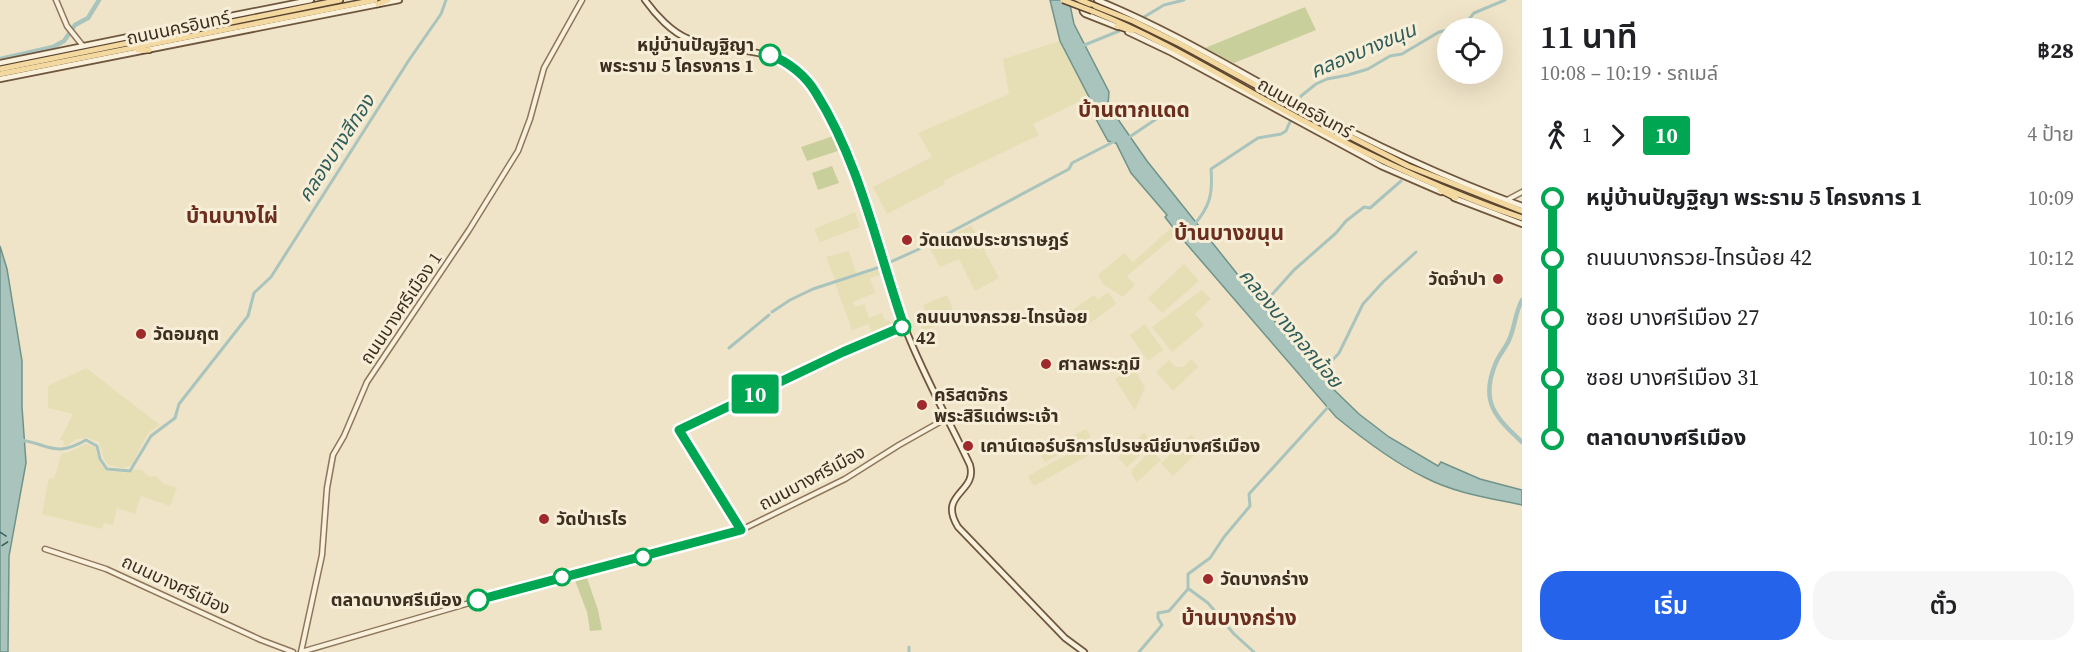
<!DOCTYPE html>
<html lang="th">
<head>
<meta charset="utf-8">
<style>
  body { margin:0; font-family:"Source Serif 4","Noto Sans Thai",serif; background:#f6f6f6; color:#202124; height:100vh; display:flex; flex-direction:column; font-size:22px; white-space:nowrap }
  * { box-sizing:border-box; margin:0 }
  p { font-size:20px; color:#757577 }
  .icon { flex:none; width:33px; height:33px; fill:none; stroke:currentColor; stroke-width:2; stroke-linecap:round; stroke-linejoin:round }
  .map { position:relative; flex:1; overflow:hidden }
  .sheet { display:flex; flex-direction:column; background:#fff; width:570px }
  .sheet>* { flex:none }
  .badge { padding:0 12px; border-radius:4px; font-size:21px; line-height:39px }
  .fabs { position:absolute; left:1437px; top:18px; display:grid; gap:12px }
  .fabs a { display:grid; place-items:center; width:66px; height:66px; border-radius:50%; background:#fff; box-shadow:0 6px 24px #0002; font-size:30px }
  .map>.badge { position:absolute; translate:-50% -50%; box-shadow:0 0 0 3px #fff }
  .legs { display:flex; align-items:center; gap:9px; height:66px; padding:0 18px; font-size:20px }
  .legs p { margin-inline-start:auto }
  .summary { display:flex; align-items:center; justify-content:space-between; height:102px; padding:0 18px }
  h1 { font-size:33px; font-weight:600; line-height:45px }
  .action { display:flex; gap:12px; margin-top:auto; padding:12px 18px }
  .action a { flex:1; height:69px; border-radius:24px; background:#2563eb; color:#fff; font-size:24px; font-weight:600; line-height:69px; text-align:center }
  .action a+a { background:#f6f6f6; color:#202124 }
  ul { padding:0 18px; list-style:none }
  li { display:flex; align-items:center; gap:21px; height:60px; font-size:22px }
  li i { display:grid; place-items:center; width:9px; height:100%; margin:0 8px; background:currentColor }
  li i::after { content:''; width:15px; height:15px; margin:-8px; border:4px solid; border-radius:50%; background:#fff }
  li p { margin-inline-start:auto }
  li:first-child i { background:linear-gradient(#0000 50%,currentColor 0) }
  li:last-child i { background:linear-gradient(currentColor 50%,#0000 0) }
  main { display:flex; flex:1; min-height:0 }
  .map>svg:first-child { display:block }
</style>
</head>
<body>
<main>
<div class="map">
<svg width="1522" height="652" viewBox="0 0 1522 652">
  <rect width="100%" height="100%" fill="#f0e4c8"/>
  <!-- farmland -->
  <g fill="#e6deb5">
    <polygon points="1060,41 1089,97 1033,124 1039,135 943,181 945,184 887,214 873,187 932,157 918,133 1009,94 1003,59"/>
    <polygon points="855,212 860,227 820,242 814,229"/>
    <polygon points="971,225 999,278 975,291 959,259 940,267 929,247"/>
    <polygon points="1172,227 1178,233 1127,276 1135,285 1123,297 1104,285 1098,275 1124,253 1133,262"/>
    <polygon points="849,251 856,273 835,280 826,257"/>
    <polygon points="1184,264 1199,281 1162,313 1148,298"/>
    <polygon points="878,270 880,275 870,278 875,293 853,302 855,307 864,304 869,318 882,313 885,321 889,320 892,327 873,334 868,324 852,330 835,283"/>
    <polygon points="1202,290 1211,299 1195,314 1204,325 1172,352 1152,327"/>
    <polygon points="1108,292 1116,304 1083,328 1071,311 1094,295 1098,300"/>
    <polygon points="947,295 956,317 923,331 919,320 928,316 923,305"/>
    <polygon points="1145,324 1163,350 1148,361 1130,335"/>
    <polygon points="1191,359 1198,367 1173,391 1156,372 1169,360 1174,366 1178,367 1183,367"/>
    <polygon points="86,368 160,425 148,433 132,465 123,468 108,465 104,459 99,442 89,438 76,439 67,446 63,446 64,441 60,440 73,414 48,408 48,386"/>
    <polygon points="1133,368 1145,387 1135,410 1115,379"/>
    <polygon points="1086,429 1091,437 1045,462 1040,454"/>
    <polygon points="1144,433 1153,442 1127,467 1118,457"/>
    <polygon points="1191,435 1203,447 1173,476 1161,463"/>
    <polygon points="1092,441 1098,450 1034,486 1028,476"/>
    <polygon points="86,444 95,447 99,462 107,471 128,473 136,469 141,470 150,477 156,476 164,484 177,488 170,506 141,496 135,514 117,508 113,525 104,523 102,529 42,514 49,478 54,479 62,453 67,453"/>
    <polygon points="1151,450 1161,460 1137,482 1132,475 1132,470"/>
  </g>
  <!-- green -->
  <g fill="#c9cf9b">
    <polygon points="1305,7 1316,30 1234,63 1205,48"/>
    <polygon points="836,135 841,150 807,161 801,147"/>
    <polygon points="832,166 839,183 818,190 812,173"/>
    <polygon points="586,575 598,610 602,630 590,631 587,612 574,578"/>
  </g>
  <!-- water -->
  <g fill="#a9c4bc" stroke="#6f938a" stroke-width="1.5">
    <path d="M 1050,0 L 1069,0 L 1074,24 L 1109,92 L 1108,105 L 1147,161 L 1302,355 L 1326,382 L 1359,414 L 1389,437 L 1438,466 L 1441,462 L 1480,479 L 1522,490 L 1522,505 C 1489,498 1454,493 1424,477 C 1393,462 1363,439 1336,417 L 1178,234 L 1165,217 L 1167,215 L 1131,173 L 1116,143 L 1108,141 L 1085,99 L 1089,97 L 1060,41 Z"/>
    <polygon points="0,246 7,269 22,361 22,407 26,463 9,556 8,652 0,652"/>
  </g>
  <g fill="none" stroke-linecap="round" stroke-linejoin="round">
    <!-- canal -->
    <g stroke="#a9c4bc" stroke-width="3">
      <polyline points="1144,17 1164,5 1184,0"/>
      <polyline points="1462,28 1474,13 1505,0"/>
      <polyline points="1082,46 1119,31"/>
      <polyline points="1128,138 1171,109"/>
      <path d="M 1193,226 C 1210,207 1213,194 1211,169 L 1258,138 L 1281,134 L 1286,131 L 1301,96 L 1316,84 L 1327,79 L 1348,75 L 1368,69 L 1390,56 L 1402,54 L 1439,32 L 1448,30"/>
      <polyline points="1260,308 1294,270 1336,233 1346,221 1364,207 1370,208 1401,181"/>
      <polyline points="772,312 790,300 813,289 877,268 917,250 1069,169 1072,163 1115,141"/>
      <polyline points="729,348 769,315"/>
      <polyline points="1312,372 1330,363 1339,353 1363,304 1383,282 1416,252"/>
      <path d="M 22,440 C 52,446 56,457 86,440 L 97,446 L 100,459 L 107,469 L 130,471 L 151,436 L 175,418 L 179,404 L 248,316 L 254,293 L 271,277 L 409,60 L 441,14 L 446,0"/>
      <polyline points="1189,589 1208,603 1234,634 1254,652"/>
      <polyline points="909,652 909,647"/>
      <polyline points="1139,652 1162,625 1158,618 1158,613 1169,611 1188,589 1188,574 1210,558 1224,537 1250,506 1249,494 1329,406"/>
    </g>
    <!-- river -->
    <g stroke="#a9c4bc" stroke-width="4.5">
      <polyline points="0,59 53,47 64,41 75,25 88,18 99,0"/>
      <path d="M 1522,300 C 1515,313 1515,327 1509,340 C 1505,349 1498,356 1495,365 C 1480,402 1496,418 1522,442"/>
    </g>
    <!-- ferry -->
    <polyline stroke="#2f5d5a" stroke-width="1.5" stroke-dasharray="8 6" stroke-linecap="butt" points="0,532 6,536 9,541 0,547"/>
    <defs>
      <g id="tertiary">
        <polyline points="56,0 67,26 83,46"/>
        <polyline points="1507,200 1522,192"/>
        <polyline points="45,549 106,569 261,640 293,652"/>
        <polyline points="301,652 322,555 327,488 333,455 344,436 367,382 469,230 518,151 530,119 544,68 582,0"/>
        <polyline points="301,652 490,597 737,532 845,479 899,445 947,418"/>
      </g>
      <g id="secondary">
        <path d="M 645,0 C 655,14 672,33 689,39 C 728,55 772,43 803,77 C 827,103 840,137 852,169 C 871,220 885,274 904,325 C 922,373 948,418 970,465 C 978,493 937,493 958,527 L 1065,638 L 1084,652"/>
        <path d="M 1097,0 C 1166,28 1229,66 1295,102 C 1368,142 1443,177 1522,206"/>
        <polyline points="1081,5 1083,12 1085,14 1118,27"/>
        <polyline points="185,25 311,0"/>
        <polyline points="1128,32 1172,53 1381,166 1441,192"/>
        <polyline points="0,63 177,27"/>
        <polyline points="0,79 399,0"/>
        <polyline points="1454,198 1522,224"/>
      </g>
      <g id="primary">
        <polyline points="378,4 388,0"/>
        <polyline points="1090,4 1133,21 1180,44 1349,136 1408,166 1522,211"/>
        <path d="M 1092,11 C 1165,40 1232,83 1302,120 C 1373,158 1446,192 1522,218"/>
        <polyline points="1117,26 1132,31"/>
        <polyline points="174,28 187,27"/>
        <polyline points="138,50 149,50"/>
        <polyline points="0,69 340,0"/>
        <polyline points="0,74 375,0"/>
        <polyline points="1440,190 1456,198"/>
      </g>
    </defs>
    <!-- tertiary casing -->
    <use href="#tertiary" stroke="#8d765c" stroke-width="7"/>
    <!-- secondary casing -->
    <use href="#secondary" stroke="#6f573f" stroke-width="8"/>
    <!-- primary casing -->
    <use href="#primary" stroke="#5b4430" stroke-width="8"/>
    <!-- tertiary -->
    <use href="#tertiary" stroke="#faf1dc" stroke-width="4"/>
    <!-- secondary -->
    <use href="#secondary" stroke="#faf1dc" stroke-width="4.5"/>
    <!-- primary -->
    <use href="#primary" stroke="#f3d9a0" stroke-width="5"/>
    <defs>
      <g id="primary-bridge">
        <polyline points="1063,0 1092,11"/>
        <polyline points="1080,0 1090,4"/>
      </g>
    </defs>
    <!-- primary-bridge casing -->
    <use href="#primary-bridge" stroke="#5b4430" stroke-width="8" stroke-linecap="butt"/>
    <!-- primary-bridge -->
    <use href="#primary-bridge" stroke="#f3d9a0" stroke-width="5"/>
  </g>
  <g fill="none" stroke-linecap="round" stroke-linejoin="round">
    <defs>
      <path id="line-1" d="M 478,600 L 741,530 L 679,430 L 843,352 L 904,326 C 877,248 860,163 816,93 C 806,76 789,62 770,55"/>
    </defs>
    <!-- line-1 casing -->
    <use href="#line-1" stroke="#fff" stroke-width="14"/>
    <!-- line-1 -->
    <use href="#line-1" stroke="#00a651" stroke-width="9"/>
  </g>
  <!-- markers -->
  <g fill="#fff" stroke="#00a651" stroke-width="3">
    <circle cx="770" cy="55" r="10"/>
    <circle cx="902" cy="327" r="8"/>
    <circle cx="643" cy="557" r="8"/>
    <circle cx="562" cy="577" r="8"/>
    <circle cx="478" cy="600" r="10"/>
  </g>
  <g fill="#9e2a2b" stroke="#f7eed8" stroke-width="2">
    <circle cx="907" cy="240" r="6"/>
    <circle cx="1498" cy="279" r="6"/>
    <circle cx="141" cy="334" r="6"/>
    <circle cx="1046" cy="364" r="6"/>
    <circle cx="922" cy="405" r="6"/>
    <circle cx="968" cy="446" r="6"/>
    <circle cx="544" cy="519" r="6"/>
    <circle cx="1208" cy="579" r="6"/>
  </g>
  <g text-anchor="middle" stroke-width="6" stroke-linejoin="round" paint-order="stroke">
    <!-- street labels -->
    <g font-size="18" fill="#3d2e20" stroke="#f7eed8">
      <text transform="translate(178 28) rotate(-12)" y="6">ถนนนครอินทร์</text>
      <text transform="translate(1305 108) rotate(29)" y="6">ถนนนครอินทร์</text>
      <text transform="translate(401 308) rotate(-56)" y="6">ถนนบางศรีเมือง 1</text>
      <text transform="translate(812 478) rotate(-28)" y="6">ถนนบางศรีเมือง</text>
      <text transform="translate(176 585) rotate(25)" y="6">ถนนบางศรีเมือง</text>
    </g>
    <!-- stop labels -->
    <g font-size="18" font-weight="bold" fill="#3d2e20" stroke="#f7eed8" text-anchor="end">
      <text x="754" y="51">หมู่บ้านปัญฐิญา<tspan x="754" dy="21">พระราม 5 โครงการ 1</tspan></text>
      <text x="916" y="323" text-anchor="start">ถนนบางกรวย-ไทรน้อย<tspan x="916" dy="21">42</tspan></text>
      <text x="462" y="606">ตลาดบางศรีเมือง</text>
    </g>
    <!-- poi labels -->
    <g font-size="18" font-weight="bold" fill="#3d2e20" stroke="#f7eed8" text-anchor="start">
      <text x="919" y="246">วัดแดงประชาราษฎร์</text>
      <text x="1486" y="285" text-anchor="end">วัดจําปา</text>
      <text x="153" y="340">วัดอมฤต</text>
      <text x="1058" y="370">ศาลพระภูมิ</text>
      <text x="934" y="401">คริสตจักร<tspan x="934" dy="21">พระสิริแด่พระเจ้า</tspan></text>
      <text x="980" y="452">เคาน์เตอร์บริการไปรษณีย์บางศรีเมือง</text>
      <text x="556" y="525">วัดป่าเรไร</text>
      <text x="1220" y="585">วัดบางกร่าง</text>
    </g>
    <!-- water labels -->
    <g font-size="20" font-style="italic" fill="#2f5d5a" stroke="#f7eed8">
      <text transform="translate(1363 50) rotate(-23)" y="7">คลองบางขนุน</text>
      <text transform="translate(336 148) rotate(-57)" y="7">คลองบางสีทอง</text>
      <text transform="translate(1291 328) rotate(50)" y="7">คลองบางกอกน้อย</text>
    </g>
    <!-- quarter labels -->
    <g font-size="21" font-weight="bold" fill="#6b2e1e" stroke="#f7eed8">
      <text x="1134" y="117">บ้านตากแดด</text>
      <text x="232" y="223">บ้านบางไผ่</text>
      <text x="1229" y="240">บ้านบางขนุน</text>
      <text x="1239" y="625">บ้านบางกร่าง</text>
    </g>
  </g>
</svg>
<div class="fabs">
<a><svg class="icon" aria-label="locate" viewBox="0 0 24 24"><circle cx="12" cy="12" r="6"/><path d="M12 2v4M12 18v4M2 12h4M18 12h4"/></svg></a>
</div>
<b class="badge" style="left:755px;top:394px;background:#00a651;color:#fff">10</b>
</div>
<section class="sheet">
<div class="summary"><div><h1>11 นาที</h1><p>10:08 – 10:19 · รถเมล์</p></div><b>฿28</b></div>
<div class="legs"><svg class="icon" aria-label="walk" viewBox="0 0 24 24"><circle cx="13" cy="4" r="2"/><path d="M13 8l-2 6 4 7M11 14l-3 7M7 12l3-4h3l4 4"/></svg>1<svg class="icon" aria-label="forward" viewBox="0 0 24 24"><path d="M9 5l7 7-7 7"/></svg><b class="badge" style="background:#00a651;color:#fff">10</b><p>4 ป้าย</p></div>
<ul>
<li><i style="color:#00a651"></i><b>หมู่บ้านปัญฐิญา พระราม 5 โครงการ 1</b><p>10:09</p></li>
<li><i style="color:#00a651"></i><span>ถนนบางกรวย-ไทรน้อย 42</span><p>10:12</p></li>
<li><i style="color:#00a651"></i><span>ซอย บางศรีเมือง 27</span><p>10:16</p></li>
<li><i style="color:#00a651"></i><span>ซอย บางศรีเมือง 31</span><p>10:18</p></li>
<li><i style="color:#00a651"></i><b>ตลาดบางศรีเมือง</b><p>10:19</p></li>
</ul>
<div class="action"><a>เริ่ม</a><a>ตั๋ว</a></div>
</section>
</main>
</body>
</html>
